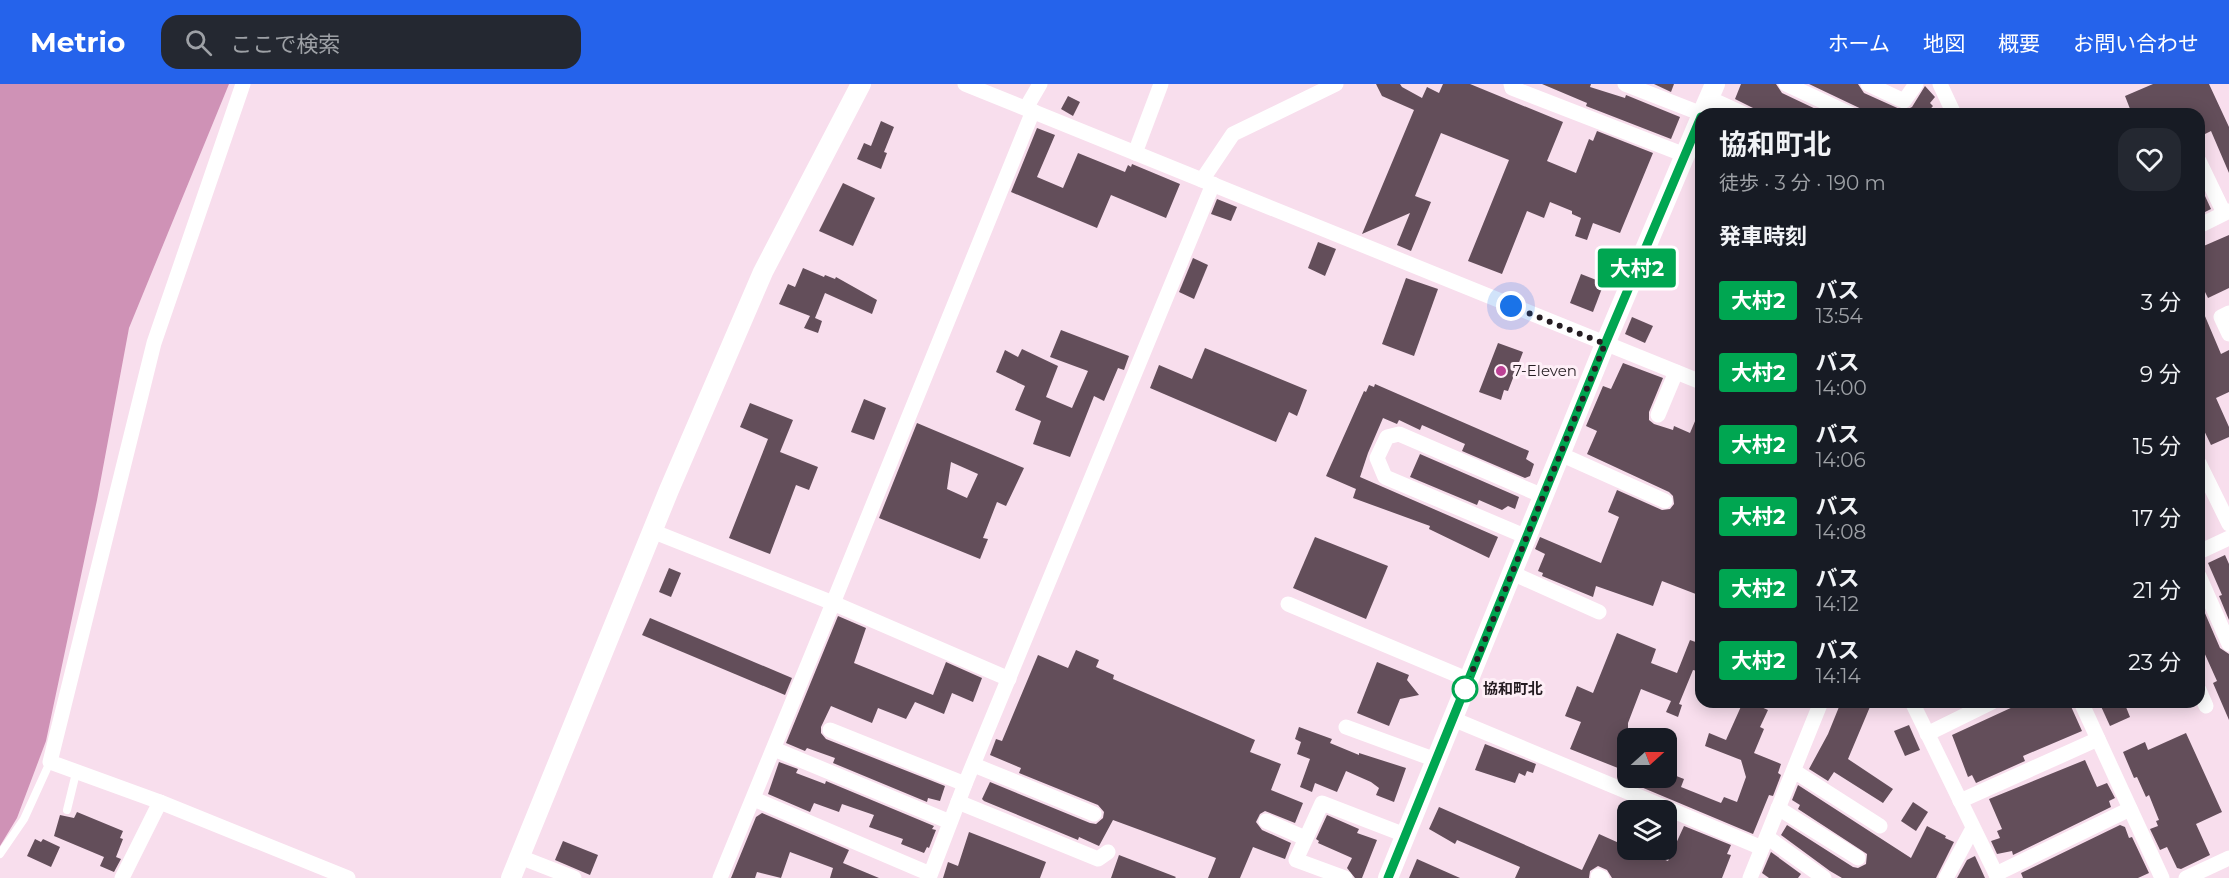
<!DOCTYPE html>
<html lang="ja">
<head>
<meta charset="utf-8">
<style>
  body { margin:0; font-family:Montserrat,"Noto Sans JP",sans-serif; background:#242831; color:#f1f3f6; height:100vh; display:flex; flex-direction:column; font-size:22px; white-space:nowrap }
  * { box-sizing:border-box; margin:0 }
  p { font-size:20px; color:#9ea1a6 }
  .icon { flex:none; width:33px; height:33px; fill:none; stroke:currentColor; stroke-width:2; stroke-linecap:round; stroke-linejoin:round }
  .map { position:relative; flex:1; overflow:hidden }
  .panel { position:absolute; left:1695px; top:24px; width:510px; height:600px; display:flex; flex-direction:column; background:#171b24; border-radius:18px; box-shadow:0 3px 15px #0003 }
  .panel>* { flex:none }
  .badge { padding:0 12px; border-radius:4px; font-size:21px; line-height:39px }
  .needle { width:39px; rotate:69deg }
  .buttons { position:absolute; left:1617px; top:644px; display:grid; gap:12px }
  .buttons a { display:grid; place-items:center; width:60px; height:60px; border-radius:12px; background:#171b24; box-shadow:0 3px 15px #0003; font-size:30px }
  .you { position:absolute; width:30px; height:30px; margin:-15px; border:4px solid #fff; border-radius:50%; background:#1a73e8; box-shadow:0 0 0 9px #1a73e833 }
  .map>.badge { position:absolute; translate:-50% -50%; box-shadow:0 0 0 3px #fff }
  h2 { padding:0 24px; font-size:22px; line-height:54px }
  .round { display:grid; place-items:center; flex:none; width:63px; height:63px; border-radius:18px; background:#242831 }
  .overview { display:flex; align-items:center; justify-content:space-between; height:102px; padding:0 24px }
  h1 { font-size:28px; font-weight:700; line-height:45px }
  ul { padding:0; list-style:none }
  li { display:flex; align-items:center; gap:18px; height:72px; padding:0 24px }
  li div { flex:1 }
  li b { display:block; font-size:22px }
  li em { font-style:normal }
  li .badge { min-width:66px; font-weight:700; text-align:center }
  header { display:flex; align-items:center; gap:36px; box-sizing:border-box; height:84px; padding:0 30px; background:#2563eb; color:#fff }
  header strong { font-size:28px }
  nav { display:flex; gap:33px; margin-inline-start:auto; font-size:21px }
  .search { width:420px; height:54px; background:#242831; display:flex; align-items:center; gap:15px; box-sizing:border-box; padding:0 21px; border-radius:18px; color:#9ea1a6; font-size:22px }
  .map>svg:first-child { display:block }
</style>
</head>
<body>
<header>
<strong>Metrio</strong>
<div class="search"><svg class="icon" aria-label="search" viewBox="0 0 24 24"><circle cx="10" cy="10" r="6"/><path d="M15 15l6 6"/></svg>ここで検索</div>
<nav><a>ホーム</a><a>地図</a><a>概要</a><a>お問い合わせ</a></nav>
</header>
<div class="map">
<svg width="2229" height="794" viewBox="0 0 2229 794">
  <rect width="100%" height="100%" fill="#f8deed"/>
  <!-- water -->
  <polygon fill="#cf92b6" points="0,0 229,0 129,244 97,416 46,657 17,734 0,762"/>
  <!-- building -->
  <g fill="#634e5a" fill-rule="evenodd">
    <polygon points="1376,0 1400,0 1402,3 1422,14 1427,3 1439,9 1443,0 1470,0 1563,38 1547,77 1576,89 1589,55 1593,57 1597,47 1653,69 1620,149 1593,139 1587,156 1575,152 1581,134 1572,130 1572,127 1550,118 1544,134 1527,127 1502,190 1468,177 1509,76 1441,49 1415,112 1431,118 1411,167 1397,161 1410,129 1362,150 1414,26 1382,12"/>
    <polygon points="1542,0 1591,0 1590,3 1625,14 1626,11 1680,33 1671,55 1586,22 1587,19"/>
    <polygon points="1654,0 1674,0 1671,8"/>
    <polygon points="1741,0 1776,0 1782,9 1822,28 1821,30 1754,30 1755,25 1735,15"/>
    <polygon points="1809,0 1858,0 1864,9 1904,27 1912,23 1925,2 1935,13 1930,19 1933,22 1926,30 1872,30"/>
    <polygon points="2153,0 2209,0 2229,43 2229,89 2211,47 2199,53 2199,30 2132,30 2125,12"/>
    <polygon points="1068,12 1080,18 1073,32 1061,25"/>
    <polygon points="881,37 894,43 884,68 887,69 881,85 857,75 864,59 871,62"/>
    <polygon points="1037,44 1055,51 1037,93 1063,104 1078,69 1125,88 1128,81 1131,83 1132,80 1180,100 1166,134 1111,111 1097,144 1011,108"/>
    <polygon points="843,99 875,114 853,162 819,147"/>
    <polygon points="2199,99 2211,125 2199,131"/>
    <polygon points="1217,115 1237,123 1231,137 1211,130"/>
    <polygon points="2229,151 2229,204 2208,214 2199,196 2199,164"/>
    <polygon points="1318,158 1336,165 1325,192 1308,184"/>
    <polygon points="1193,174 1208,181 1194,215 1179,208"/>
    <polygon points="803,184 824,193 825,191 835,195 836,193 877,216 872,230 825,209 815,234 822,237 818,249 804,244 810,232 779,220 788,200 795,203"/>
    <polygon points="1581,190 1604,199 1593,228 1570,219"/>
    <polygon points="1406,194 1438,205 1414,272 1382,260"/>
    <polygon points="2199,218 2221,270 2229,266 2229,308 2216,314 2229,343 2229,353 2211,361 2199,336"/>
    <polygon points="1632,233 1653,242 1645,259 1625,250"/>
    <polygon points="1061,246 1129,272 1124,286 1118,284 1104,317 1094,312 1070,373 1033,360 1041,337 1015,326 1025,302 996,288 1005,266 1018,273 1022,265 1058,282 1046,313 1072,324 1088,287 1050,273"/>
    <polygon points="1498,259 1523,268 1508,307 1504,306 1501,316 1479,308"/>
    <polygon points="1205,264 1307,306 1297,332 1289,328 1276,358 1150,304 1159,281 1192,295"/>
    <polygon points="1623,279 1663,294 1649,328 1649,336 1654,340 1673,346 1674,342 1690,349 1701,323 1701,512 1662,497 1653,522 1596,502 1593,513 1542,492 1543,489 1538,487 1545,470 1535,465 1540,453 1601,479 1619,433 1608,428 1617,406 1662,426 1670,425 1674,420 1673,412 1669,408 1587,370 1597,347 1586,342 1603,302 1611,305"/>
    <polygon points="1375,300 1529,367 1526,375 1534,380 1530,392 1525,394 1462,367 1465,360 1422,341 1420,346 1399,336 1397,340 1383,334 1368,369 1360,393 1498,453 1489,474 1429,445 1430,442 1353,414 1356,405 1326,392 1364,307 1366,308 1369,301 1374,303"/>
    <polygon points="864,315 886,324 874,356 851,348"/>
    <polygon points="750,319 793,336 780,368 818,383 809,406 796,401 770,470 729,454 768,355 740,343"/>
    <path d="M 917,339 L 1024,384 L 1006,422 L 997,418 L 983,454 L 988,455 L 980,475 L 879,434 ZM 951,378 L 978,390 L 967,414 L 947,405 Z"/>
    <polygon points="1420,370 1519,413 1515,425 1508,422 1502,426 1479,416 1477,421 1410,393"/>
    <polygon points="1315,453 1388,482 1366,535 1293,504"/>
    <polygon points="2225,471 2229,480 2229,536 2219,512 2222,511 2208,479"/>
    <polygon points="669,484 681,489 671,513 659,508"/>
    <polygon points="2201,520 2220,564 2229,570 2229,636 2213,599 2217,597 2199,557"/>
    <polygon points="838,532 866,544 854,579 933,611 946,578 982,594 973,618 952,609 944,630 915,618 906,635 878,624 872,639 831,622 821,643 821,649 826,655 945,702 940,717 928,714 927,718 833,679 835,674 807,664 805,667 786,659"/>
    <polygon points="650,534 792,594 785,611 642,551"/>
    <polygon points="1617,549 1656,565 1651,579 1677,589 1690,556 1701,560 1701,579 1697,587 1693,586 1679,620 1682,621 1678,633 1666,628 1671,617 1641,605 1628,639 1628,688 1570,665 1581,638 1565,632 1577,602 1593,609"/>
    <polygon points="1076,566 1099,576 1096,583 1114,591 1113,595 1255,656 1250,668 1281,680 1271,706 1303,719 1295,739 1265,727 1260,730 1256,738 1262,746 1291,759 1285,775 1253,763 1240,794 1208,794 1216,774 1113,736 1099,762 1079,753 1078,756 984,717 982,715 990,698 1090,739 1096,740 1103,734 1104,728 1098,721 1019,689 1021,684 990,671 996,655 1002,657 1038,571 1068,584"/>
    <polygon points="1377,578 1409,591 1407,596 1419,611 1400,615 1389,642 1357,629"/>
    <polygon points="1743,618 1750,618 1768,626 1760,643 1764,645 1754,669 1781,680 1778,689 1781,691 1773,712 1769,711 1753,750 1641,703 1645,693 1666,693 1666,688 1684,695 1681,703 1721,719 1724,713 1737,718 1746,693 1741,676 1705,662 1709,649 1726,656"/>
    <polygon points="1841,618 1872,618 1848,675 1893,705 1883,719 1834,688 1828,697 1809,685 1828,650"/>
    <polygon points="2013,618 2069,618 2082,647 2023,672 2025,677 1976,699 1972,691 1968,693 1952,651 2015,622"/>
    <polygon points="2099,618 2124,618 2130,633 2110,642"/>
    <polygon points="1909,641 1920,666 1905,672 1894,647"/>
    <polygon points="1299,643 1332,655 1330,659 1359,671 1359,669 1406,684 1394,718 1376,711 1379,704 1371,698 1346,687 1337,708 1315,699 1312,708 1300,703 1310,675 1297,670 1301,658 1295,655"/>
    <polygon points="2186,649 2222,728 2196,740 2210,771 2181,785 2177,784 2167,763 2160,766 2150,745 2158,742 2156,737 2159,736 2149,711 2146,713 2137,693 2134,694 2123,668 2145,658 2148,666"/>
    <polygon points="1485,660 1536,680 1533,689 1527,687 1525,692 1519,689 1515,699 1475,686"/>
    <polygon points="2085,676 2097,703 2107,699 2115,714 2109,717 2111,723 2013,771 2012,767 1997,770 1991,757 2000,754 1997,747 2002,745 1989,715"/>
    <polygon points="779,678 798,685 796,689 825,700 826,697 934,742 932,745 936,746 929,764 927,763 924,769 901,760 903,755 869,743 874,731 842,720 839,728 814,719 810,728 768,710"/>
    <polygon points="1798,701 1911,774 1927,742 1946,752 1945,754 1954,758 1936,794 1842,794 1830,787 1781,751 1787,741 1853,783 1858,784 1866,780 1867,770 1798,725 1800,721 1792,716"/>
    <polygon points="1913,718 1928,728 1916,747 1901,737"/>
    <polygon points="1439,723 1582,786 1599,750 1628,763 1628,765 1637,765 1668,777 1684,742 1731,761 1727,770 1731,771 1722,794 1612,794 1607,786 1598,782 1590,787 1589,794 1515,794 1520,783 1457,756 1455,760 1429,745"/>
    <polygon points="77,728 123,747 120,754 123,755 116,773 121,775 114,788 100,782 104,773 54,752 60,731 74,734"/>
    <polygon points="762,729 849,766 843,779 879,794 830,794 833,784 790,768 781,794 757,788 755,794 731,794 756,733"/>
    <polygon points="1327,731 1359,745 1357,749 1377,756 1362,794 1355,794 1347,784 1352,774 1318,759 1319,757 1316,755"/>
    <polygon points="2120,741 2125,743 2129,754 2132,753 2149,789 2138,794 2023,794 2021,789"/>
    <polygon points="969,748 1046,778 1040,794 943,794 948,778 958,782"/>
    <polygon points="35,755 41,758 43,755 60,763 51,783 27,772"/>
    <polygon points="563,757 598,771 590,791 555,776"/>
    <polygon points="1771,768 1801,790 1798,794 1769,794 1762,789"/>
    <polygon points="1119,771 1176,793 1175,794 1111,794"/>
    <polygon points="1975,772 1985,794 1957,794 1967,776"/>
    <polygon points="1417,775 1460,794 1409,794"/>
  </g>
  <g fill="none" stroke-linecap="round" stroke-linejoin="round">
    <!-- service -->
    <g stroke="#fff" stroke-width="8">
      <polyline points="67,726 76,689"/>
      <polyline points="0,770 24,735 50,678"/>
    </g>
    <!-- minor -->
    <g stroke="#fff" stroke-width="15">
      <polyline points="243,0 154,259 50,678 160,718 348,794"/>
      <polyline points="965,0 1701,298"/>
      <polyline points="1511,0 1512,4 1685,71"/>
      <polyline points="1625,0 1702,30"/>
      <polyline points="1786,0 1850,30"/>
      <polyline points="1868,0 1904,17 1916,0"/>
      <polyline points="1940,0 1954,30"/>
      <polyline points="1709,14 1744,30"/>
      <polyline points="1026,24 1040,0"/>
      <polyline points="1135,69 1161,0"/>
      <polyline points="2199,77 2224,129"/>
      <polyline points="1202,96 1233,50 1336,0"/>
      <polyline points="2199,142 2229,127"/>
      <polyline points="2229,229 2221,233 2229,250"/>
      <polyline points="1658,331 1676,288"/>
      <polyline points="1560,370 1665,417"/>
      <polyline points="2199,379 2229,440"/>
      <polyline points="652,447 833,519 1009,595"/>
      <polyline points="1527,453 1385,393 1377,374 1387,353 1399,350 1543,412"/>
      <polyline points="2199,468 2229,454"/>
      <polyline points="1512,489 1599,528"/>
      <polyline points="2199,492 2229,560"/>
      <polyline points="1288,520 1469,596"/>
      <polyline points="2199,606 2206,622"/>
      <polyline points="1912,618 1998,794"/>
      <polyline points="2081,618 2162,794"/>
      <polyline points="1453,635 1762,764"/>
      <polyline points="1346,643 1436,676"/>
      <polyline points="830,646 965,700"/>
      <polyline points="1927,650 1992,618"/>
      <polyline points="774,665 950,738"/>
      <polyline points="974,681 1094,730"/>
      <polyline points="1794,687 1880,742"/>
      <polyline points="754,715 930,790"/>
      <polyline points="1960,717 2098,655"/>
      <polyline points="958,718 1098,775 1108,768"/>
      <polyline points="1778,724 1858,774"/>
      <polyline points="1266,737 1305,754"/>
      <polyline points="1767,753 1824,794"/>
      <polyline points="520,773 574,794"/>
      <polyline points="1996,790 2130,725"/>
      <polyline points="1598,792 1602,794"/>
      <polyline points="122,794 160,718"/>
      <path d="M 720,794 C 826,539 929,282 1033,27"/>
      <polyline points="929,794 965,700 1213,100"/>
      <polyline points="1345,794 1296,776 1322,719 1405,751"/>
      <polyline points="1750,794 1821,618"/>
      <polyline points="1946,794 1973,744"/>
      <polyline points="2186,794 2229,774"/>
    </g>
    <!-- tertiary -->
    <g stroke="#fff" stroke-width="20">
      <polyline points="1702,30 1715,0"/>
      <polyline points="511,794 669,406 763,188 861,0"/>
      <polyline points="1388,794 1605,260 1701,33"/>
    </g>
  </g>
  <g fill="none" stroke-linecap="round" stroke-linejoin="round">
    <defs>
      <polyline id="line" points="1388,794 1605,260 1701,33"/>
    </defs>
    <!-- line casing -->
    <use href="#line" stroke="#fff" stroke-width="14"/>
    <!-- line -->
    <use href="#line" stroke="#00a651" stroke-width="9"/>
    <!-- walk -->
    <polyline stroke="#251d22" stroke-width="6" stroke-dasharray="0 10.8" points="1465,605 1605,260 1511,222"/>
  </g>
  <!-- markers -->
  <circle fill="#bc4295" stroke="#feeff7" stroke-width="2" cx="1501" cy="287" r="6"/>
  <circle fill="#fff" stroke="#00a651" stroke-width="3" cx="1465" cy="605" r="12"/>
  <g text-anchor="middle" stroke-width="6" stroke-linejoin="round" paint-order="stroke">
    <!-- poi labels -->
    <g font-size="15" fill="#251d22" stroke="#feeff7" text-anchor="start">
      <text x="1513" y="292">7-Eleven</text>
    </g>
    <!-- stop labels -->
    <g font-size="15" font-weight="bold" fill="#251d22" stroke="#feeff7" text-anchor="start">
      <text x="1483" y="610">協和町北</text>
    </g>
  </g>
</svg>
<div class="buttons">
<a><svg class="needle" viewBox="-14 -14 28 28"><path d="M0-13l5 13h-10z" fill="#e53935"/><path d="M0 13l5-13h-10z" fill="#9ea1a6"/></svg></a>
<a><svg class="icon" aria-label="layers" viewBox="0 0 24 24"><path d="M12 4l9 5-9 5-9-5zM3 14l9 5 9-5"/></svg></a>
</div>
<div class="you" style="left:1511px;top:222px"></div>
<b class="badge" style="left:1637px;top:184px;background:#00a651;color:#fff">大村2</b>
<section class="panel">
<div class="overview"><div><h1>協和町北</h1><p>徒歩 · 3 分 · 190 m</p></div><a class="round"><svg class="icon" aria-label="heart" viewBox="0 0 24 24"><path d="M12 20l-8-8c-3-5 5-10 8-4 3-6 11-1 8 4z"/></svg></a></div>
<h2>発車時刻</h2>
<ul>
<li><span class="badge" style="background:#00a651;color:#fff">大村2</span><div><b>バス</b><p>13:54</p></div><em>3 分</em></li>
<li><span class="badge" style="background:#00a651;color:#fff">大村2</span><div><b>バス</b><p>14:00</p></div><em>9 分</em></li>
<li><span class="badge" style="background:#00a651;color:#fff">大村2</span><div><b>バス</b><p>14:06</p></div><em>15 分</em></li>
<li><span class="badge" style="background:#00a651;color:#fff">大村2</span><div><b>バス</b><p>14:08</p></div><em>17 分</em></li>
<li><span class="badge" style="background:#00a651;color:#fff">大村2</span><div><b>バス</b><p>14:12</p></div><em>21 分</em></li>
<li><span class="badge" style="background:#00a651;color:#fff">大村2</span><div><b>バス</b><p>14:14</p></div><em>23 分</em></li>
</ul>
</section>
</div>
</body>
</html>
